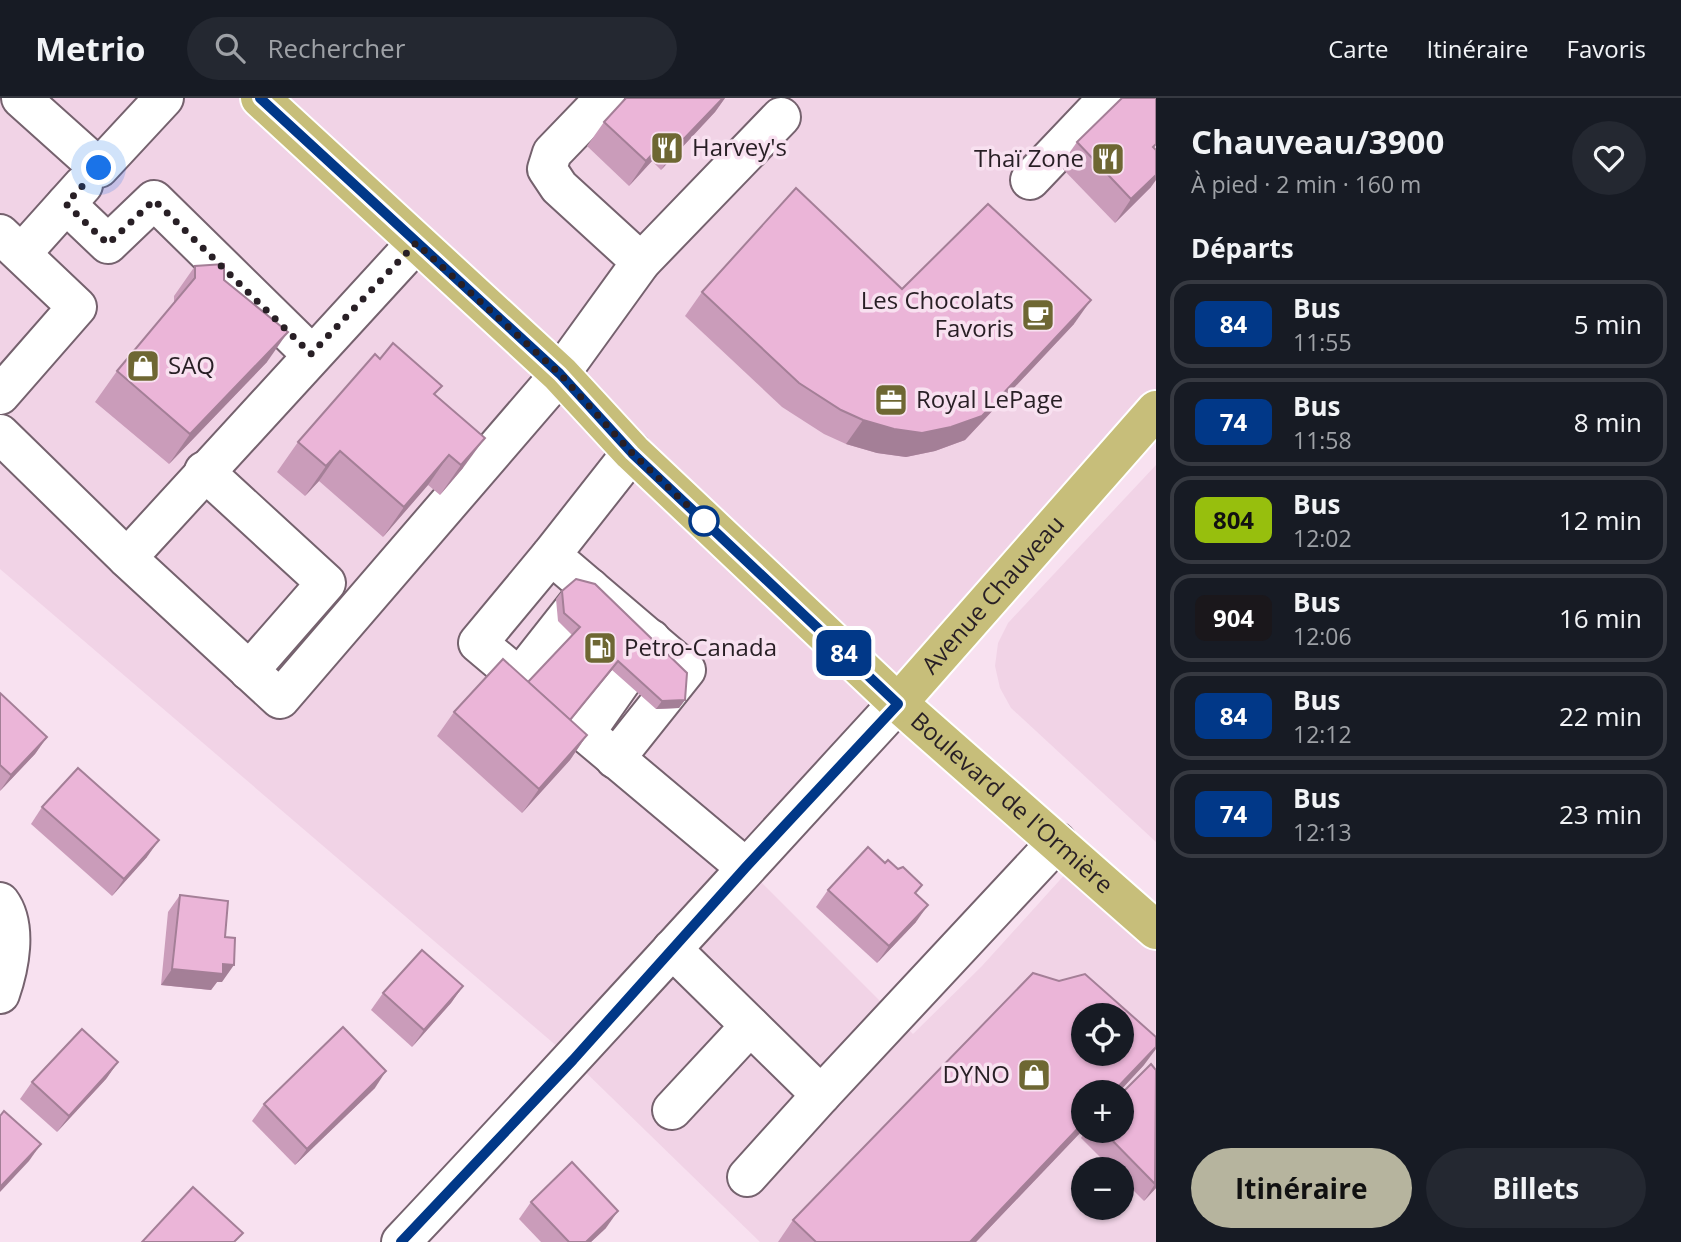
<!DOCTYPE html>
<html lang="fr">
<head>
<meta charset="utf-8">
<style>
  body { margin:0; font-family:"Open Sans",sans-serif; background:#242831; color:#f1f3f6; height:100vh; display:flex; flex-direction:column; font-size:26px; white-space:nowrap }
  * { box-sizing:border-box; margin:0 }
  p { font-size:23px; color:#9ea1a6 }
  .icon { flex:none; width:38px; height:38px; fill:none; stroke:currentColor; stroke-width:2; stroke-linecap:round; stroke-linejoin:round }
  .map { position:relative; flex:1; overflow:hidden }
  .sheet { display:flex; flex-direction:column; background:#171b24; width:525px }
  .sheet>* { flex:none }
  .badge { padding:0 14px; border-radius:10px; font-size:24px; line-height:46px }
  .controls { position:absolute; left:1071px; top:905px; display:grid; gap:14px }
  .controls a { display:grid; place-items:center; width:63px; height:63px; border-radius:50%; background:#171b24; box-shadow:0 2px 5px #0004; font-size:35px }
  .you { position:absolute; width:35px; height:35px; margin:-18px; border:5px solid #fff; border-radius:50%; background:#1a73e8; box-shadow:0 0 0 10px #1a73e833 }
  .map>.badge { position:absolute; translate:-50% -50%; box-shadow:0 0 0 4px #fff }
  h2 { padding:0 35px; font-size:26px; line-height:63px }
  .round { display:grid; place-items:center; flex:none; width:74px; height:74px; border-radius:37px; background:#242831 }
  .head { display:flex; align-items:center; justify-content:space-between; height:119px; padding:0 35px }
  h1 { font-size:33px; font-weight:700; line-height:52px }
  .action { display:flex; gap:14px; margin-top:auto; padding:14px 35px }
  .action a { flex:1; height:80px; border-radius:42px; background:#b6b49e; color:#111; font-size:28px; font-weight:700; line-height:80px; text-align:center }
  .action a+a { background:#242831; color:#f1f3f6 }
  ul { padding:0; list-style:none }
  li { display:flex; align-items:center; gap:21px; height:88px; margin:0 14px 10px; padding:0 21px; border:4px solid #363941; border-radius:21px }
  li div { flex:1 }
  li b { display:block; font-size:26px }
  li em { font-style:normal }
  li .badge { min-width:77px; font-weight:700; text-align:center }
  header { display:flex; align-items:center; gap:42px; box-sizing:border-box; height:98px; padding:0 35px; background:#171b24; border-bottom:2px solid #363941 }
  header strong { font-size:33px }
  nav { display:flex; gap:38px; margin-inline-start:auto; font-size:24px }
  .search { width:490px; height:63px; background:#242831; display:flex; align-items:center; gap:18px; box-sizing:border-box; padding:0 24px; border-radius:38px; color:#9ea1a6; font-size:26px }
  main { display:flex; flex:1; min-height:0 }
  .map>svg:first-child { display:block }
</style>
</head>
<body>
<header>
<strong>Metrio</strong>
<div class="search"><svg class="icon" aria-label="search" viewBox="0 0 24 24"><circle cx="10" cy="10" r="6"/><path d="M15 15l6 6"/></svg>Rechercher</div>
<nav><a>Carte</a><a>Itinéraire</a><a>Favoris</a></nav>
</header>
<main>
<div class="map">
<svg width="1156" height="1144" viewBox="0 0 1156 1144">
  <rect width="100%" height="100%" fill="#f8e1f0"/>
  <!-- built -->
  <g fill="#f1d3e6" fill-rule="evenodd">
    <path d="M 0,0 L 1156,0 L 1156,312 L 746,769 L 913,936 L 982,868 L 1077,763 L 1156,832 L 1156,1144 L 760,1144 L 573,962 L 0,471 ZM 1083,917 L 1122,917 L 1122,956 L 1083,956 ZM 1083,994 L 1122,994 L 1122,1032 L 1083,1032 ZM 1083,1071 L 1122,1071 L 1122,1110 L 1083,1110 Z"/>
    <polygon points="1156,367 1156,744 1011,610 1000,590 995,568 998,545 1008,525"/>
  </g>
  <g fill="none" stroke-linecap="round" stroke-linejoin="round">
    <defs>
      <g id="minor">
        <polyline points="21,0 99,70 164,0"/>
        <polyline points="605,0 552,55 547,71 559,89 641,164"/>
        <polyline points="1030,82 1108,0"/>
        <polyline points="66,106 108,146 154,102 311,256"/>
        <polyline points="0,136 77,209 0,297"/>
        <polyline points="416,145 127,460 280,601 560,276 641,164 781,19"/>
        <polyline points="22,155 83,87"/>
        <polyline points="0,336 127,460"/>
        <polyline points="632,354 551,457 478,545 745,769"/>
        <polyline points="204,373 326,485 249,573"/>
        <polyline points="551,457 686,572 615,661"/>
        <polyline points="519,580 590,490"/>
        <polyline points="585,635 651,541"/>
        <path d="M 0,804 C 18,828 9,870 0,896"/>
        <polyline points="672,851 821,997 1057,744"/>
        <polyline points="672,1012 750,928"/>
        <polyline points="747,1079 821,997"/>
        <path d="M 401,1144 C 569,966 732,785 898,605"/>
      </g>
      <g id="major">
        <path id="s1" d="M 260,0 L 560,276 L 632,354 L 898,605 L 1156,832"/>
        <path id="s2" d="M 898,605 L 1156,312"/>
      </g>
    </defs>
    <!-- minor casing -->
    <use href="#minor" stroke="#75626e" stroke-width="42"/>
    <!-- major casing -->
    <use href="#major" stroke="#fff" stroke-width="42"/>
    <!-- minor -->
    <use href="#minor" stroke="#fff" stroke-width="38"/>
    <!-- major -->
    <use href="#major" stroke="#c7be7a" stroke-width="38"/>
  </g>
  <!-- wall -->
  <g fill="#ca9cba">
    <polygon points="626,0 725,0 715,14 661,72 652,63 629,88 587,48 604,24"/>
    <polygon points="1077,44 1151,89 1115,125 1060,68"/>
    <polygon points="195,168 224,182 267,264 169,366 95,304 117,273 174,205 174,198"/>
    <polygon points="902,191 1074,226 965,342 935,353 906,359 877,355 846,346 824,336 782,309 685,218 702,194"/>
    <polygon points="380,261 435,297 463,370 440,397 428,387 383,439 319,383 305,398 277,374 298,344"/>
    <polygon points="562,493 685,602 679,610 656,611 612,572 570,622 587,637 570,662 522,715 437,638 454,614 528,584 572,537 558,523 556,501"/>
    <polygon points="0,595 47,639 35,656 0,693"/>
    <polygon points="42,709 147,759 112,798 31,726"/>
    <polygon points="828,792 916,796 916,824 877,865 816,809"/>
    <polygon points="180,797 222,884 217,884 211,892 161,887 168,814"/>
    <polygon points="463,888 451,905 412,949 371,912 383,895"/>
    <polygon points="118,964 106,981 57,1034 20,1001 32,984"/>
    <polygon points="1144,967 976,1144 778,1144 793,1122"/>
    <polygon points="1156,972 1156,1090 1144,1103 1122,1081 1122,1071 1112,1071 1081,1040 1086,1032 1122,1032"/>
    <polygon points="375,990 295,1067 252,1023 264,1006"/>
    <polygon points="531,1104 606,1130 591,1144 541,1144 519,1121"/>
  </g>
  <!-- shaded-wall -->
  <g fill="#a47f97">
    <polygon points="723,0 725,0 715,14 661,72 678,47"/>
    <polygon points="668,39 652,63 629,88 646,63"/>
    <polygon points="1156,77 1156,82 1151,89 1115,125 1131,101"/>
    <polygon points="1091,202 1074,226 965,342 935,353 906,359 877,355 846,346 863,322"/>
    <polygon points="288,234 267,264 169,366 190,336"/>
    <polygon points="485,340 463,370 440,397 461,367"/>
    <polygon points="340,353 319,383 305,398 326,368"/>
    <polygon points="449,357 428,387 383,439 404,409"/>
    <polygon points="618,563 612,572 552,645 558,636"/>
    <polygon points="685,602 679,610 656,611 662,603"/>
    <polygon points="587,637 570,662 522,715 539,691"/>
    <polygon points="47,639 35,656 0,693 11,677"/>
    <polygon points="159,742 147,759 112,798 124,781"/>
    <polygon points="928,807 916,824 877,865 889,848"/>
    <polygon points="223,866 234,867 222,884 217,884 211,892 161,887 172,871"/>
    <polygon points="463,888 451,905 412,949 424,932"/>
    <polygon points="1156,949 1156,951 1144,967 1119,994 1113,994"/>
    <polygon points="118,964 106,981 57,1034 69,1018"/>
    <polygon points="386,973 375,990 295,1067 307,1051"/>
    <polygon points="1083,1025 1083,1032 976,1144 970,1144"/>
    <polygon points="41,1046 29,1063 0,1094 0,1089"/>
    <polygon points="1156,1085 1156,1090 1144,1103 1155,1086"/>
    <polygon points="618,1113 606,1130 591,1144 586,1144"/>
  </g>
  <!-- building -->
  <g fill="#ebb5d8" stroke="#a47f97" stroke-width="2" fill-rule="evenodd">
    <polygon points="626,0 723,0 678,47 668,39 646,63 604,24"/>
    <polygon points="1122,0 1156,0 1156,46 1153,49 1156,52 1156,77 1131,101 1077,44"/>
    <polygon points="796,90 902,191 988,106 1091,202 982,318 951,329 922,335 894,331 863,322 841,312 799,285 702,194"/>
    <polygon points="224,166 224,182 288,234 190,336 117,273 195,180 195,168"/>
    <polygon points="393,245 442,288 434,296 485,340 461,367 449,357 404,409 340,353 326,368 298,344 375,256 380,261"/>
    <polygon points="576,481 595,486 687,575 685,602 662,603 618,563 570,622 528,584 580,529 564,515 562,493"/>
    <polygon points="503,561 587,637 539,691 454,614"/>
    <polygon points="0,595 47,639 11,677 0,667"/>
    <polygon points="78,670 159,742 124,781 42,709"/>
    <polygon points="868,749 885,765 888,762 898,771 903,769 922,787 915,795 928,807 889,848 828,792"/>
    <polygon points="180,797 228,803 225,839 235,840 234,867 223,866 223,876 172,871"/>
    <polygon points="422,852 463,888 424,932 383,895"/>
    <path d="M 1033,875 L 1059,883 L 1085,876 L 1156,939 L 1156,949 L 1113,994 L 1083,994 L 1083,1025 L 970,1144 L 816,1144 L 793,1122 ZM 1083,917 L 1122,917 L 1122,956 L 1083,956 Z"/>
    <polygon points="343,929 386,973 307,1051 264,1006"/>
    <polygon points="82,931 118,964 69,1018 32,984"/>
    <polygon points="1151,966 1156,972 1155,1086 1102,1032 1122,1032 1122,995"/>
    <polygon points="4,1013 41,1046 0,1089 0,1018"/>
    <polygon points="572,1064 618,1113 586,1144 569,1144 531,1104"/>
    <polygon points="193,1089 243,1135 234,1144 142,1144"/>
  </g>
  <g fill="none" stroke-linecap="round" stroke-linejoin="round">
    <defs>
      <polyline id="line" points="260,0 560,276 632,355 898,606 746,769 573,962 401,1144"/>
    </defs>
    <!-- line casing -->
    <use href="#line" stroke="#fff" stroke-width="16"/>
    <!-- line -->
    <use href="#line" stroke="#013888" stroke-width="10"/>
    <!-- walk -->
    <polyline stroke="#281f25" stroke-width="7" stroke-dasharray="0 12.6" points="99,70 66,106 108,146 154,102 311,256 416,145 560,276 632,355 706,425 704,423"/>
  </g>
  <!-- icons -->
  <defs>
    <symbol id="restaurant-square" viewBox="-11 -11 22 22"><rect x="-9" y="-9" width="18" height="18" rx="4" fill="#6e6733" stroke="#f8e1f0"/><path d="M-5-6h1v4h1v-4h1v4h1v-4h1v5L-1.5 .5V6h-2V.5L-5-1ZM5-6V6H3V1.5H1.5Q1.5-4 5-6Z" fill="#fff"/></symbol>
    <symbol id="cafe-square" viewBox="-11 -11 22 22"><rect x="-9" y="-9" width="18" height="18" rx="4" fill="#6e6733" stroke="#f8e1f0"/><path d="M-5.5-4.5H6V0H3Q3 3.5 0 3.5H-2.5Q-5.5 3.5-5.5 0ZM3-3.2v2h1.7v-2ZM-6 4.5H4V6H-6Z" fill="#fff"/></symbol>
    <symbol id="shop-square" viewBox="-11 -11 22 22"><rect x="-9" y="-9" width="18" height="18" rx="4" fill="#6e6733" stroke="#f8e1f0"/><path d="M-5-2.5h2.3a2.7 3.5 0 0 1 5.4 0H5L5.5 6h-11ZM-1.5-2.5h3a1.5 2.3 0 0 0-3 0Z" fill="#fff"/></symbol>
    <symbol id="office-square" viewBox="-11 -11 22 22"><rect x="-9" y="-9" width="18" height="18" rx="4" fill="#6e6733" stroke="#f8e1f0"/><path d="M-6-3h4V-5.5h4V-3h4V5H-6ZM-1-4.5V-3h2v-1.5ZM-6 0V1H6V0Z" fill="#fff"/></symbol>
    <symbol id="fuel-square" viewBox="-11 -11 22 22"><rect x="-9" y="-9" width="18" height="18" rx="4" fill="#6e6733" stroke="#f8e1f0"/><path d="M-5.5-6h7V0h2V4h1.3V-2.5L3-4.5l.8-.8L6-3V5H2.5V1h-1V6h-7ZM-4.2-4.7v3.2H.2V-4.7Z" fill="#fff"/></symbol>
  </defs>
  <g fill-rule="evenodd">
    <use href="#restaurant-square" x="648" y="31" width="38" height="38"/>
    <use href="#restaurant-square" x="1089" y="42" width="38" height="38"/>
    <use href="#cafe-square" x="1019" y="198" width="38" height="38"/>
    <use href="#shop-square" x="124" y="249" width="38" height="38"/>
    <use href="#office-square" x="872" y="283" width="38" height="38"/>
    <use href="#fuel-square" x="581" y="531" width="38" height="38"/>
    <use href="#shop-square" x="1015" y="958" width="38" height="38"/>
  </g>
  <!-- markers -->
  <circle fill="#fff" stroke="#013888" stroke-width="3.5" cx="704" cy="423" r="14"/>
  <g text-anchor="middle" stroke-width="7" stroke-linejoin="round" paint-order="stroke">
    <!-- poi labels -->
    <g font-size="24" fill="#281f25" stroke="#f8e1f0" text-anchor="start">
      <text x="692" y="58">Harvey's</text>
      <text x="1084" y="69" text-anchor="end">Thaï Zone</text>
      <text x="1014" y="211" text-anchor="end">Les Chocolats<tspan x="1014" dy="28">Favoris</tspan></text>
      <text x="168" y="276">SAQ</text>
      <text x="916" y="310">Royal LePage</text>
      <text x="624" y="558">Petro-Canada</text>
      <text x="1010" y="985" text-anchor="end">DYNO</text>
    </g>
    <!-- street labels -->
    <g font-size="24" fill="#281f25" stroke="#f8e1f0">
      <text dy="8" stroke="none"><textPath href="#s2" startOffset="144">Avenue Chauveau</textPath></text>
      <text dy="8" stroke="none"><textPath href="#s1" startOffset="1031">Boulevard de l'Ormière</textPath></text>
    </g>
  </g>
</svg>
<div class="controls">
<a><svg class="icon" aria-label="locate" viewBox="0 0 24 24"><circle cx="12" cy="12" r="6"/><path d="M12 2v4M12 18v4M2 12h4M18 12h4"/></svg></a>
<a>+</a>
<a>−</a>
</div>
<div class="you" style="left:99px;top:70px"></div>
<b class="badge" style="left:844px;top:555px;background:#013888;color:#fff">84</b>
</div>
<section class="sheet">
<div class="head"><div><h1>Chauveau/3900</h1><p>À pied · 2 min · 160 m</p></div><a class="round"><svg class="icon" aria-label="heart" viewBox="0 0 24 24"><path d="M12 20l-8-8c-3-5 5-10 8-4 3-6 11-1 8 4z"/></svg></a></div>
<h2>Départs</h2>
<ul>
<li><span class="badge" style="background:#013888;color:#fff">84</span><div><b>Bus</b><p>11:55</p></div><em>5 min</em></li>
<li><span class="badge" style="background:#013888;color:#fff">74</span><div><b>Bus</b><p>11:58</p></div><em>8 min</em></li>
<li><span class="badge" style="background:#97bf0d;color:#111">804</span><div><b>Bus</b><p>12:02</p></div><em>12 min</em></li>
<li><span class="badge" style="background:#1a171b;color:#fff">904</span><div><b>Bus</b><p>12:06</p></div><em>16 min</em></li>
<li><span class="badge" style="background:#013888;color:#fff">84</span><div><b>Bus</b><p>12:12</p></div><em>22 min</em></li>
<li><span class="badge" style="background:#013888;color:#fff">74</span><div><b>Bus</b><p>12:13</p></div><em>23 min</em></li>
</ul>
<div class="action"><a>Itinéraire</a><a>Billets</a></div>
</section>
</main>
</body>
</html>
